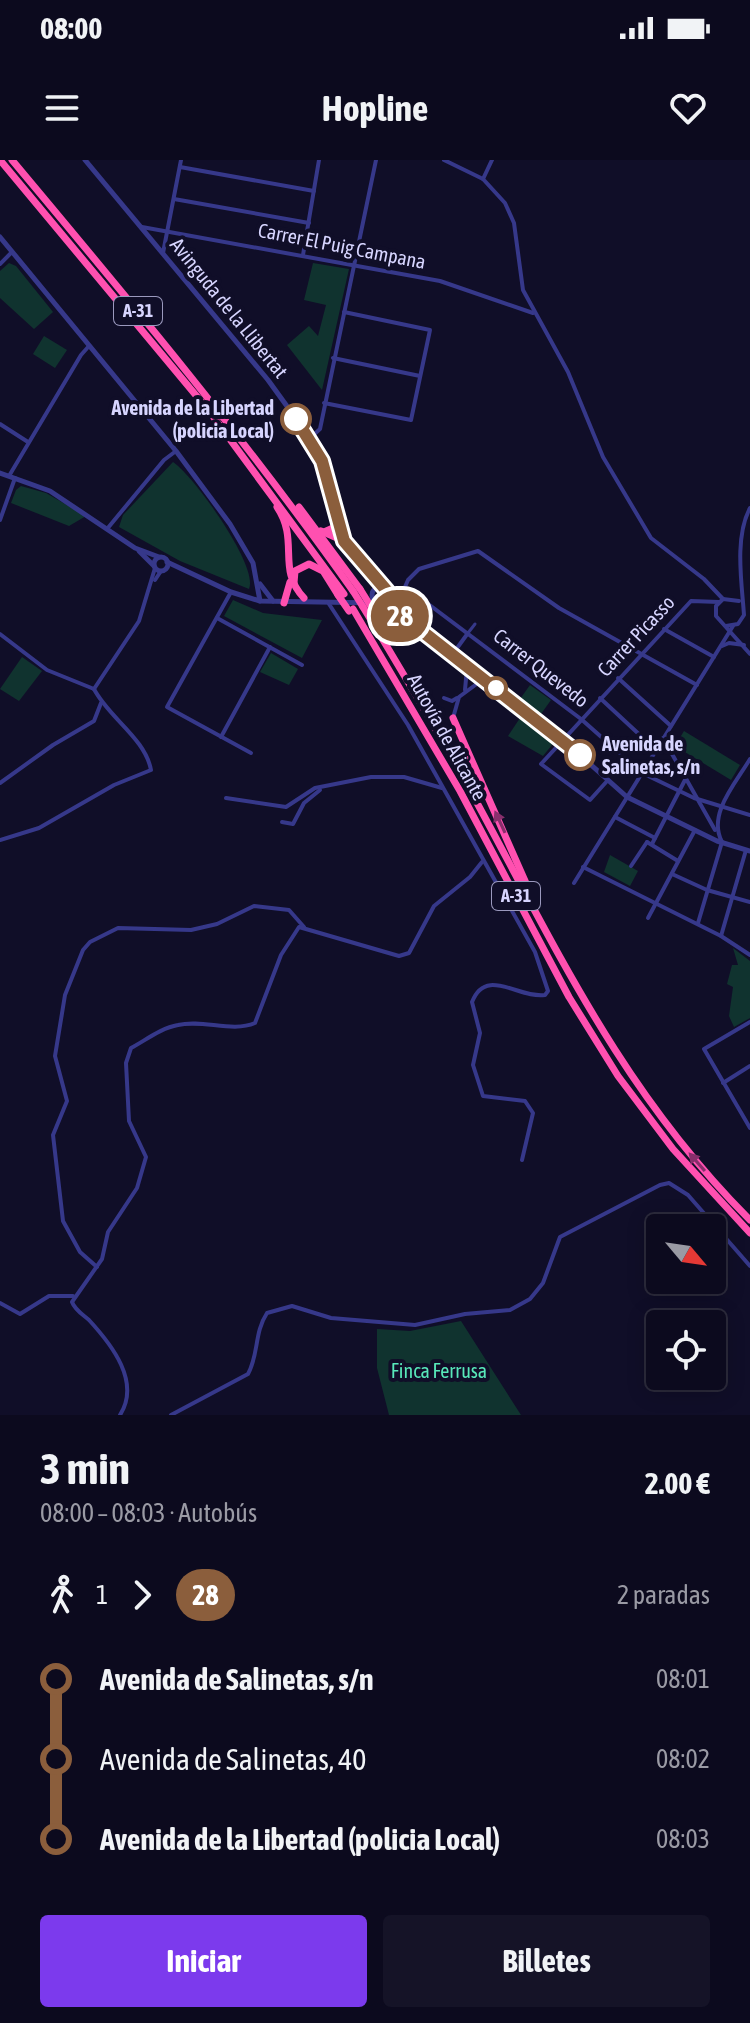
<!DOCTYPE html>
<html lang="es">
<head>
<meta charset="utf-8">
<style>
  body { margin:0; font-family:"Asap Condensed",sans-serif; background:#151327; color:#f1f3f6; height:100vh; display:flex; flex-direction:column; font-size:30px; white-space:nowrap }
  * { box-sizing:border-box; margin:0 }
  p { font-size:26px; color:#9a9aa4 }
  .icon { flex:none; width:44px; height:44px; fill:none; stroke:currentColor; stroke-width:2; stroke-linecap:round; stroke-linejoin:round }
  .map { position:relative; height:1255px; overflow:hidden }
  .drawer { display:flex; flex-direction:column; background:#0c0a1e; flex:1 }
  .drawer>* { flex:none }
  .badge { padding:0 16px; border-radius:26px; font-size:28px; line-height:52px }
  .needle { width:52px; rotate:119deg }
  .controls { position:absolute; left:646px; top:1054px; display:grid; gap:16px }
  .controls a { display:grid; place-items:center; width:80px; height:80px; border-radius:8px; background:#0c0a1e; box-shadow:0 4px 20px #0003,0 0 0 2px #2c2b3c; font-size:40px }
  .map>.badge { position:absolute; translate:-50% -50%; box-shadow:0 0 0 4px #fff }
  .legs { display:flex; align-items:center; gap:12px; height:88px; padding:0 40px; font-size:26px }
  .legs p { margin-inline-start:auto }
  .overview { display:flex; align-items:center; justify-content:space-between; height:136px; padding:0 40px }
  h1 { font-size:44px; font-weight:700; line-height:60px }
  .action { display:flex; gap:16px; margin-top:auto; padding:16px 40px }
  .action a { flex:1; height:92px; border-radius:8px; background:#7c3aed; color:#fff; font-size:32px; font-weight:700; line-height:92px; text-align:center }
  .action a+a { background:#151327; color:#f1f3f6 }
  ul { padding:0 40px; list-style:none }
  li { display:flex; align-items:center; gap:28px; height:80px; font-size:30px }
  li i { display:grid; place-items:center; width:12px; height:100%; margin:0 10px; background:currentColor }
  li i::after { content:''; width:20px; height:20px; margin:-10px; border:6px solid; border-radius:50%; background:#0c0a1e }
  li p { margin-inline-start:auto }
  li:first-child i { background:linear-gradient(#0000 50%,currentColor 0) }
  li:last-child i { background:linear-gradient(currentColor 50%,#0000 0) }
  .status { display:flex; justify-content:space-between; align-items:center; height:56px; padding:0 40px; background:#0c0a1e; direction:ltr }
  .status svg { height:22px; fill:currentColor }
  header { display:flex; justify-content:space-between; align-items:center; height:104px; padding:0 40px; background:#0c0a1e; font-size:36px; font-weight:700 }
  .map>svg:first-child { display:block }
</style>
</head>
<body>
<div class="status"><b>08:00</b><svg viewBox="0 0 49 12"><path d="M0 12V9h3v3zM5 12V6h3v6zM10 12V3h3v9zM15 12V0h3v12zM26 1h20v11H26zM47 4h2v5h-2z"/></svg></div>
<header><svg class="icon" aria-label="menu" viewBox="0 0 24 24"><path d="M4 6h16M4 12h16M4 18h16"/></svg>Hopline<svg class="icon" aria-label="heart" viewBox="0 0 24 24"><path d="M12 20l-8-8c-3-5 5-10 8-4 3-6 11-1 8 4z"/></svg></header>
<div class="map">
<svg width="750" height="1255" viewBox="0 0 750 1255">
  <rect width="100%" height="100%" fill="#100e28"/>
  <!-- green -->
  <g fill="#10332f">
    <polygon points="9,103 16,106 53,152 34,169 0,138 0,111"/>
    <polygon points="313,103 349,109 322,230 287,185 309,166 318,176 326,145 304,140"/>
    <polygon points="44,176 67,190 55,208 33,194"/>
    <path d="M 173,302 C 193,315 259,406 249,429 L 180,401 L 119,367 L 123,355 Z"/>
    <polygon points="21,326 46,333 86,356 69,366 11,343 16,330"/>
    <polygon points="233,440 263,453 322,460 302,498 224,456"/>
    <polygon points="271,493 298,509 289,525 260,512"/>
    <polygon points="22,497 42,511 19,541 0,529"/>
    <polygon points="530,525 551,540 541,554 520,539"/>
    <polygon points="522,555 556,580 543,596 508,576"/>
    <polygon points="684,571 740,605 731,620 675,586"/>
    <polygon points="610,695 638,711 630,726 604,712"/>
    <polygon points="733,788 750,801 750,858 734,867 729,856 733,827 727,824 732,805 738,805"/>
    <polygon points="461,1161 521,1255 389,1255 377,1208 377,1169 410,1171"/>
  </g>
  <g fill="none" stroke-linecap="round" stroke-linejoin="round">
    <!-- pedestrian -->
    <polyline stroke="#36388a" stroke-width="3" points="468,473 475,464"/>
    <!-- minor -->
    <g stroke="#36388a" stroke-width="4">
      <polyline points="444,0 483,19 505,43 514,63 523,130 568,212 603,297 651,378 704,419 723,439"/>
      <polyline points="180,7 314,31"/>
      <polyline points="483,19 492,0"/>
      <polyline points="174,39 309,63"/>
      <polyline points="142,67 440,121 533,153"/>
      <polyline points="163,93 181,0"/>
      <polyline points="303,95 319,0"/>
      <polyline points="0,104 12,92"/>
      <polyline points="333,198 420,216"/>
      <polyline points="324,243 411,260 430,170 344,152"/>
      <polyline points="0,264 28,282"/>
      <polyline points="310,278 320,269 376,0"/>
      <polyline points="9,316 81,195 89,186"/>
      <polyline points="0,360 15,318"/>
      <polyline points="107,369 164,300 176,291"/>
      <polyline points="155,420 161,411"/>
      <polyline points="403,430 411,431 581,559 642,613 694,638 750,655"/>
      <polyline points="231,432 167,547 251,593"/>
      <polyline points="739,441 723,439 716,446 716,456 750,494"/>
      <path d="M 329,444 L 408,565 L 535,792 L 548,831 L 545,835 C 519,839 486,806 472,842 L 480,873 L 473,905 L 483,936 L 525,941 L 533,953 L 522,1000"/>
      <polyline points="395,450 408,420 419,409 478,391 559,448 697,525"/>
      <polyline points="217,458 302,505"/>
      <path d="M 726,466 L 738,464 L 744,455 C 742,424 734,378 750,348"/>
      <polyline points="664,469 714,497"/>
      <polyline points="0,474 47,510 94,529"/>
      <polyline points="722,486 729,483 744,485"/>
      <polyline points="452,495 468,473"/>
      <polyline points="618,518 671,566"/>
      <polyline points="94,529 139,461 155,408"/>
      <polyline points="465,530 467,508"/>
      <polyline points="444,538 452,541 457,538"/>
      <polyline points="600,538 656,590"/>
      <polyline points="453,558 459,537 482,520"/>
      <polyline points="221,577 270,487"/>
      <polyline points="663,578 715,670"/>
      <polyline points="608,620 590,640 541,604 691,441 719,442"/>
      <polyline points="0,623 53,585 94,561 101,543"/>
      <polyline points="226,638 286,647 315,628 371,617 404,617 442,628"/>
      <polyline points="615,657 655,678"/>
      <polyline points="282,662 293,664 304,643 320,630"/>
      <path d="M 0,680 L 39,668 L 114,625 L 151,610 C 145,578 109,558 94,529"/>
      <polyline points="647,682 678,701"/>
      <polyline points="652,684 686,618"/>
      <polyline points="631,706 647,682"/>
      <polyline points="583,707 721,776 750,795"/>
      <polyline points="672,714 707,730 750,742"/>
      <polyline points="574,723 733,466"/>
      <polyline points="648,758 695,670"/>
      <path d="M 698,763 L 722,682 C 707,654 736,623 750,599"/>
      <polyline points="721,776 746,690"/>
      <polyline points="750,862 704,889 750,968"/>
      <polyline points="723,923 750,906"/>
      <polyline points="97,1107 80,1092 63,1061 53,975 67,941 55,896 65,835 83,790 90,782 118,768 191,770 217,764 254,746 289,750 304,767"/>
      <polyline points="0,1143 20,1154 49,1136 73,1136"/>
      <path d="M 120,1255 C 141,1222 112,1185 89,1160 C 82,1154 75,1150 72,1142 L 102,1099 L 108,1072 L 137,1028 L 146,997 L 129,961 L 126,903 L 131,888 C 146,880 161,868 178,865 C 203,859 232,873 255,863 L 281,795 L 299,767 L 399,796 L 409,793 L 434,746 L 470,717 L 482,702"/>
      <path d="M 171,1255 L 248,1214 C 259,1194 254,1173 267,1153 L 292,1146 L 331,1158 L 415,1165 L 465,1154 L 510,1150 L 530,1139 L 543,1123 L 560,1077 L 660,1025 L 669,1023 L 688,1035 L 750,1106"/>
    </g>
    <!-- tertiary -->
    <g stroke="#36388a" stroke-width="5">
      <polyline points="85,0 268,220 310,278 322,301 344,381 381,427"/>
      <polyline points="0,77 176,291 230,364 253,403 260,441"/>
      <polyline points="0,313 50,331 135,388 159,397"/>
      <polyline points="139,391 154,406"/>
      <circle cx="161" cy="404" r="7"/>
      <polyline points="167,402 231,432 260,441 377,443"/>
      <polyline points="260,424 273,441"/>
      <circle cx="380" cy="435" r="8"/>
      <polyline points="379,443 562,579 627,637 717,681 750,691"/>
    </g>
    <!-- motorway -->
    <g stroke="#ff50b0" stroke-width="7">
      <polyline points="0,0 209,251 344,434"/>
      <path d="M 12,0 C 130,141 247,281 353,431"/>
      <path d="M 277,347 C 300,381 276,409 304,438"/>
      <polyline points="299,347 360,429"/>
      <polyline points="321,371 344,381"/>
      <polyline points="324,372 333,368 337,358"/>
      <polyline points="294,423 295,411 309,404 323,411 338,435"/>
      <polyline points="284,443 290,422"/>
      <polyline points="370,445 383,465"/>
      <path d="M 363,447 C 402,511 440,575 476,641 C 559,794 624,934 750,1060"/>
      <polyline points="353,449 460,631 569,837 618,916 673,989 750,1073"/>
      <polyline points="453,558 533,739"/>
    </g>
    <!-- motorway-bridge -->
    <g stroke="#ff50b0" stroke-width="7">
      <polyline points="360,429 370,445"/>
      <polyline points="353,431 363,447"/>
      <polyline points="338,435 349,451"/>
    </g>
  </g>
  <!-- one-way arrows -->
  <defs><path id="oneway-solid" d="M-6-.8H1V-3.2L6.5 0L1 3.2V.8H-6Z" transform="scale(2)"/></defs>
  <g fill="#882f6c">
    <use href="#oneway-solid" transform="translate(500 662) rotate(-115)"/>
    <use href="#oneway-solid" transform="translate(697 1002) rotate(-131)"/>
  </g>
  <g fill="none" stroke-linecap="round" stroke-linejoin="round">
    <defs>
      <polyline id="line-1" points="296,259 322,301 344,381 387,431 395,450 580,595"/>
    </defs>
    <!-- line-1 casing -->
    <use href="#line-1" stroke="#fff" stroke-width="18"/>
    <!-- line-1 -->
    <use href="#line-1" stroke="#8b5e3c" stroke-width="12"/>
  </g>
  <!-- markers -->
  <g fill="#fff" stroke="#8b5e3c" stroke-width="4">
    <circle cx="296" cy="259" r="14"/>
    <circle cx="496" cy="528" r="10"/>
    <circle cx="580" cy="595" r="14"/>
  </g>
  <g text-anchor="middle" stroke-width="8" stroke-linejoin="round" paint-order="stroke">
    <!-- shield labels -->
    <g fill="#100e28" stroke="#9b99be" stroke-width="2">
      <rect x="114" y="137" width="48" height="28" rx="6"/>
      <rect x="492" y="722" width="48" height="28" rx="6"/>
    </g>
    <g font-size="18" font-weight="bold" fill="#d7d5ff">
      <text x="138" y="157">A-31</text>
      <text x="516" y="742">A-31</text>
    </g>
    <!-- street labels -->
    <g font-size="20" fill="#d7d5ff" stroke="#100e28">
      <text transform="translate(342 86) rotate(11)" y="7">Carrer El Puig Campana</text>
      <text transform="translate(229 148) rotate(51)" y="7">Avinguda de la Llibertat</text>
      <text transform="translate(636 476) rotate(-47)" y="7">Carrer Picasso</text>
      <text transform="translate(541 508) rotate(38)" y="7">Carrer Quevedo</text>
      <text transform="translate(447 577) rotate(61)" y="7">Autovía de Alicante</text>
    </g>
    <!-- stop labels -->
    <g font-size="20" font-weight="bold" fill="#d7d5ff" stroke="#100e28" text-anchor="end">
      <text x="274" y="255">Avenida de la Libertad<tspan x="274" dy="23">(policia Local)</tspan></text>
      <text x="602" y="591" text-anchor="start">Avenida de<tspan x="602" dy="23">Salinetas, s/n</tspan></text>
    </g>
    <!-- park labels -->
    <g font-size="20" fill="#58e8ba" stroke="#100e28">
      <text x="439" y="1218">Finca Ferrusa</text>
    </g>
  </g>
</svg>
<div class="controls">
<a><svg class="needle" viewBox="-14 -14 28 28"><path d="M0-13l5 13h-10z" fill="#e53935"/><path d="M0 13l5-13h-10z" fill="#9a9aa4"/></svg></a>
<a><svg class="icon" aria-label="locate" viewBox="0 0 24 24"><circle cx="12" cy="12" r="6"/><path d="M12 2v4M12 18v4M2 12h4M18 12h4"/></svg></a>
</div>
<b class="badge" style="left:400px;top:456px;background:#8b5e3c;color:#fff">28</b>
</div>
<section class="drawer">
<div class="overview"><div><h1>3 min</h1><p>08:00 – 08:03 · Autobús</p></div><b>2.00 €</b></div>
<div class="legs"><svg class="icon" aria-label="walk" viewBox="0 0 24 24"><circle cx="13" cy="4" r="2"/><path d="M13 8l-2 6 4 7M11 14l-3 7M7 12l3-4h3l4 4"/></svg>1<svg class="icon" aria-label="forward" viewBox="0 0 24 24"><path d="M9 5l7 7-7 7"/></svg><b class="badge" style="background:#8b5e3c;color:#fff">28</b><p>2 paradas</p></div>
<ul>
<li><i style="color:#8b5e3c"></i><b>Avenida de Salinetas, s/n</b><p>08:01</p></li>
<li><i style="color:#8b5e3c"></i><span>Avenida de Salinetas, 40</span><p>08:02</p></li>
<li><i style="color:#8b5e3c"></i><b>Avenida de la Libertad (policia Local)</b><p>08:03</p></li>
</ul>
<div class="action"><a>Iniciar</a><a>Billetes</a></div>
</section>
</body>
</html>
